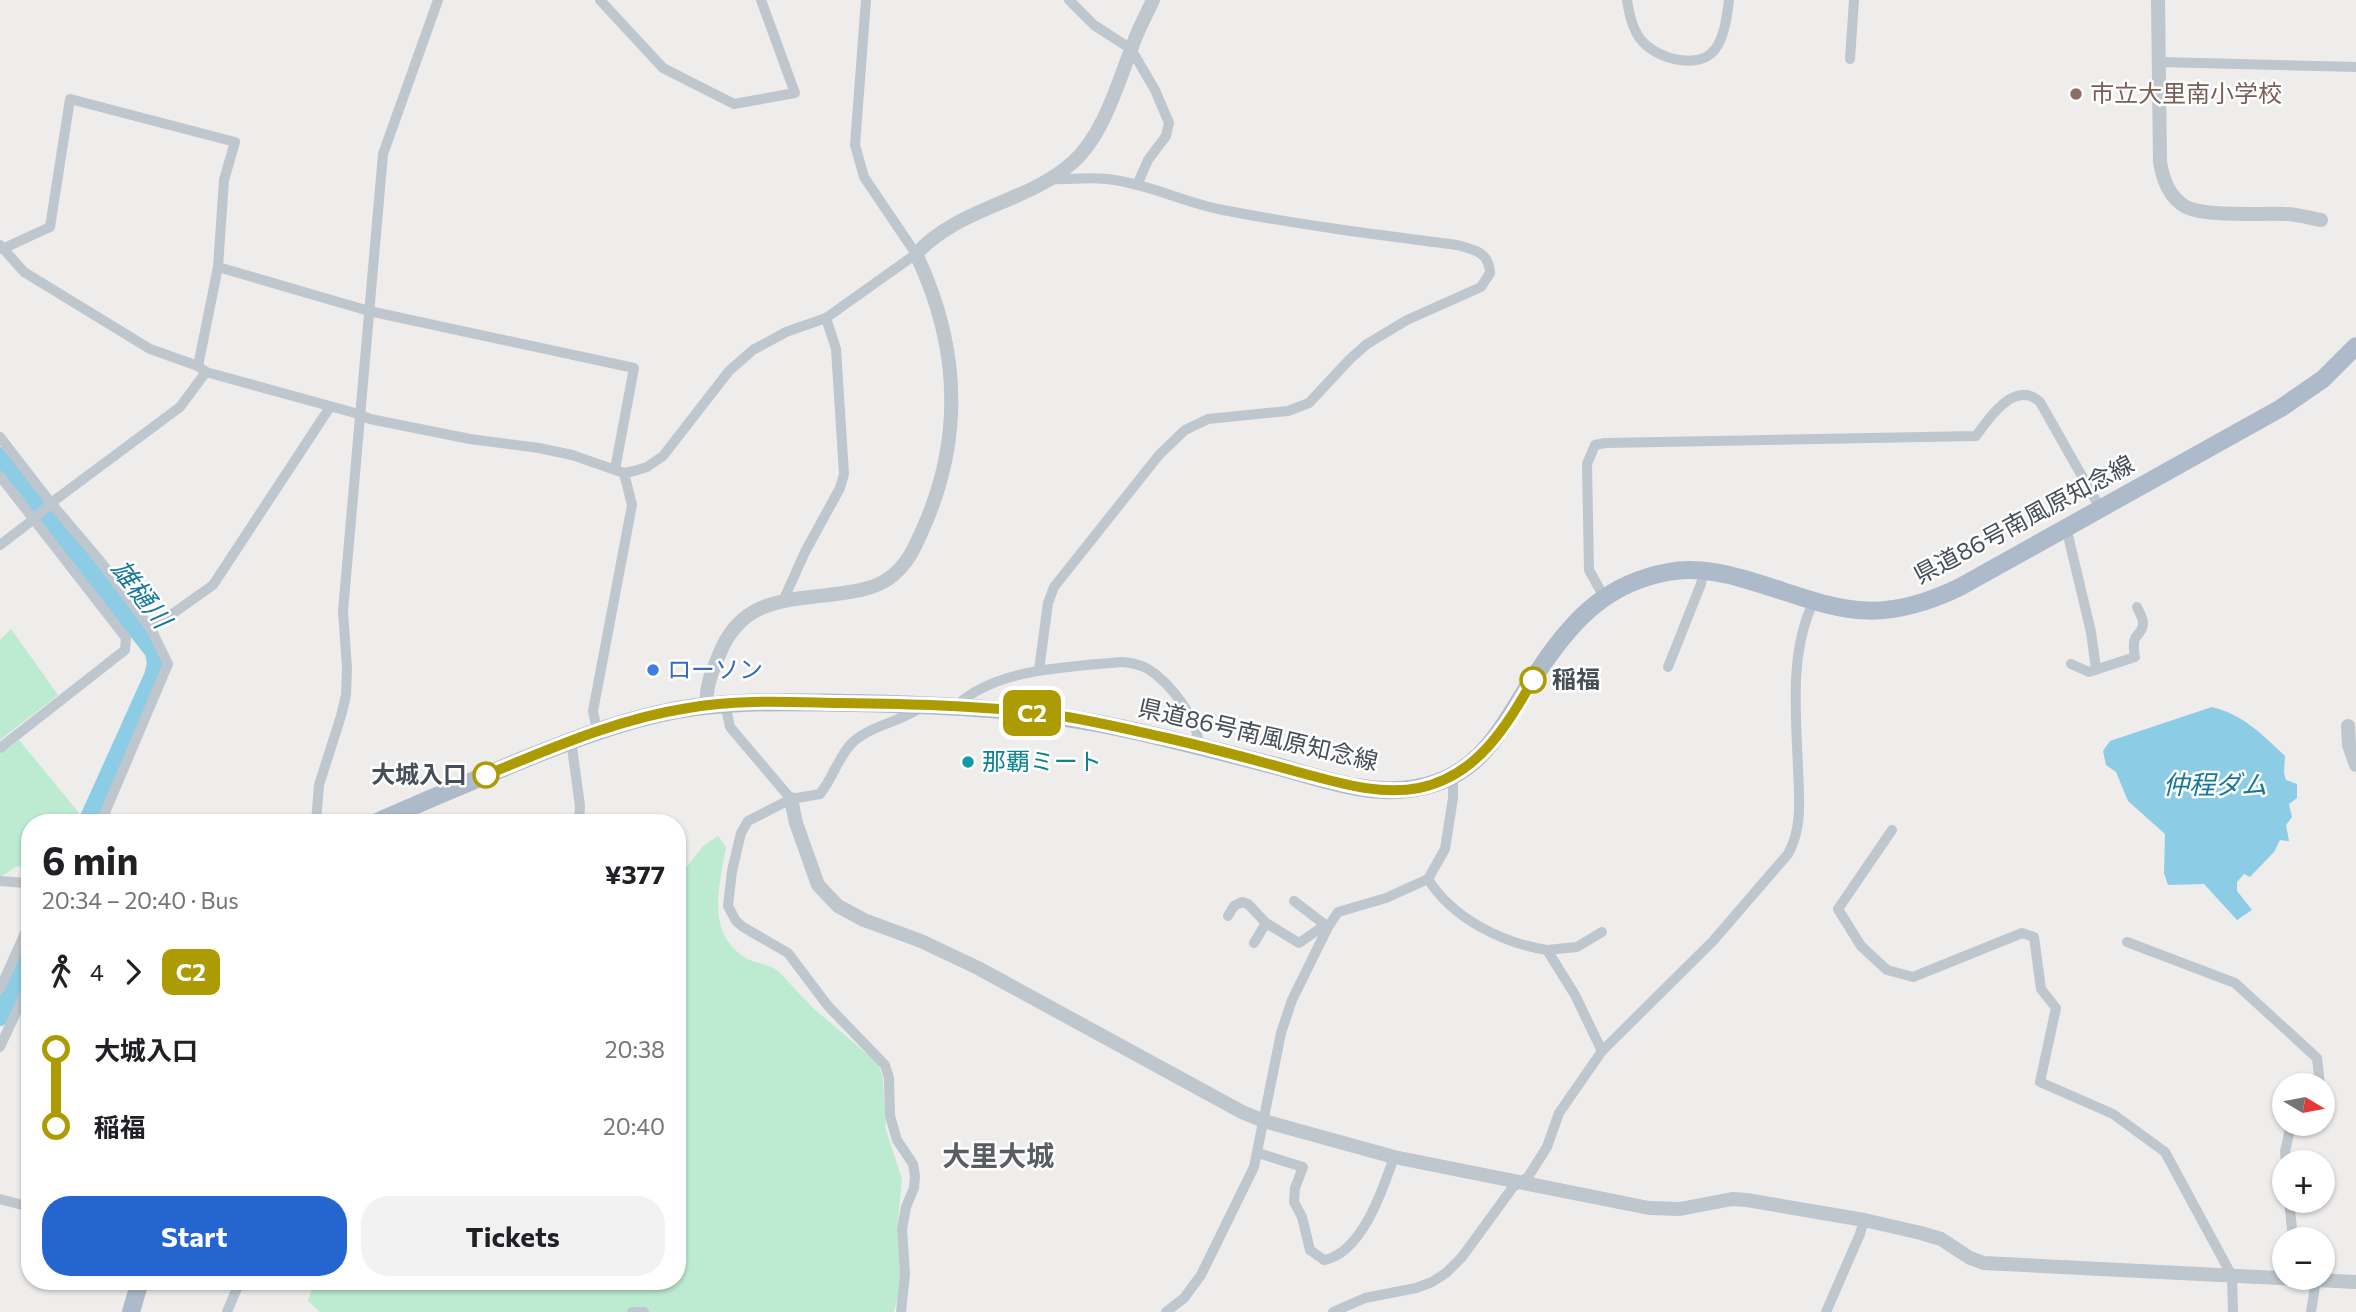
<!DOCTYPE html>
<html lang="en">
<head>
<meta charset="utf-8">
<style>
  body { margin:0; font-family:Commissioner,"Noto Sans JP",sans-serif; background:#f2f2f2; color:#202124; height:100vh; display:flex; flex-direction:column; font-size:26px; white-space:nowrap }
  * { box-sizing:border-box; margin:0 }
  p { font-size:23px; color:#757577 }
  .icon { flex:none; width:38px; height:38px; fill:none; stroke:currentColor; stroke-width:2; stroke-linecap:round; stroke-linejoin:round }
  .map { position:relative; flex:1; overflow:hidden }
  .drawer { position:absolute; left:21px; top:814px; width:665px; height:476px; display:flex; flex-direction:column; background:#fff; border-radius:28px; box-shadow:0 2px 5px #0004 }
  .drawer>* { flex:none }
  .badge { padding:0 14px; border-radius:10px; font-size:24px; line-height:46px }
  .needle { width:46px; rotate:100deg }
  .controls { position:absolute; left:2272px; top:1073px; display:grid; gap:14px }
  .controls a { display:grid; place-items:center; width:63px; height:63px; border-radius:50%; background:#fff; box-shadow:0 2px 5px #0004; font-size:35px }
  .map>.badge { position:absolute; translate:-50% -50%; box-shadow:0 0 0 4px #fff }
  .legs { display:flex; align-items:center; gap:10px; height:77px; padding:0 21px; font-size:23px }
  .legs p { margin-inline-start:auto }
  .head { display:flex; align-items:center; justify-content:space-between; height:119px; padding:0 21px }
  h1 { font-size:38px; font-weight:700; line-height:52px }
  .primary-button { display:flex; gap:14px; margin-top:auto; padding:14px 21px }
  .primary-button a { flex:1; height:80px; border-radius:28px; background:#2565d0; color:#fff; font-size:28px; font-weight:700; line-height:80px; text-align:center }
  .primary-button a+a { background:#f2f2f2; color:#202124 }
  ul { padding:0 21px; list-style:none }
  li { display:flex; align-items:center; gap:24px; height:77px; font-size:26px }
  li i { display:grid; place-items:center; width:10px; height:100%; margin:0 9px; background:currentColor }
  li i::after { content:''; width:18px; height:18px; margin:-9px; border:5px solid; border-radius:50%; background:#fff }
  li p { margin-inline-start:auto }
  li:first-child i { background:linear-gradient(#0000 50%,currentColor 0) }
  li:last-child i { background:linear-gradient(currentColor 50%,#0000 0) }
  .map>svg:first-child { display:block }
</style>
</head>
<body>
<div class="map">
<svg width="2356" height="1312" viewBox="0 0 2356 1312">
  <rect width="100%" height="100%" fill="#efecec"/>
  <!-- green -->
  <g fill="#bcebd1">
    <polygon points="11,629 58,695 0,740 0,640"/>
    <polygon points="19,740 79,813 75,822 30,822 30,868 18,866 0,877 0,754"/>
    <path d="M 718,836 L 726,847 C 720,884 705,931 744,957 C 754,964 768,963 778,971 L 814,1009 L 878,1063 L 883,1079 L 886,1130 L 902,1179 L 897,1230 L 901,1284 L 894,1312 L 320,1312 L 308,1301 L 314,1281 L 677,1281 L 677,1020 L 685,1001 L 677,983 L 677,898 L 686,868 L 703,846 Z"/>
  </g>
  <!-- water -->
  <path fill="#8ccde5" d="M 2212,707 C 2242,714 2263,735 2285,756 L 2284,773 L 2286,780 L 2297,784 L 2297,798 L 2289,804 L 2292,817 L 2286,825 L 2289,841 L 2280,840 L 2274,852 L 2250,877 L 2244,874 L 2237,882 L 2237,891 L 2252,910 L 2237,920 L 2204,884 L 2168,885 L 2164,873 L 2165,834 L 2128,801 L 2116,772 L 2106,765 L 2103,751 L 2110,741 Z"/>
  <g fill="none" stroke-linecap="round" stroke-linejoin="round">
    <!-- river -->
    <g stroke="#8ccde5" stroke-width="18">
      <polyline points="0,456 154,652 156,664 153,676 87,822"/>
      <polyline points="0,1017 30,951"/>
    </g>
    <!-- minor -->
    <g stroke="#bec6ce" stroke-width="10">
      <polyline points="600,0 663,68 734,104 795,93 761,0"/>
      <polyline points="1069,0 1094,25 1131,49 1155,90 1169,123 1166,136 1148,160 1137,185"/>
      <path d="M 1627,0 C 1629,14 1633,31 1642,41 C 1657,59 1701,71 1716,48 C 1725,35 1727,15 1729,0"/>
      <polyline points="1850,59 1854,0"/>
      <polyline points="2160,62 2356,67"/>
      <polyline points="0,245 24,272 150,349 198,366 206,372 355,413 370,419 470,439 539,448 572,455 624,473 634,471 647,467 663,456 729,371 753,350 786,332 826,318 916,254 864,177 855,145 866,0"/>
      <polyline points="2,249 50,227 70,99 235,142 224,180 218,267 198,366"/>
      <polyline points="218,267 369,311 634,368 615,469"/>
      <polyline points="0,437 51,503 101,562 151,629 168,664 101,822"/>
      <polyline points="0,476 126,638 125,650 0,748"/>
      <polyline points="2066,527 2091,632 2096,669"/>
      <polyline points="0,545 34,519 51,503 180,407 206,372"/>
      <path d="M 1604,597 L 1589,570 L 1587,464 L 1595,445 L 1605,443 L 1976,436 C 1989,418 2015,379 2040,402 L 2100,508"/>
      <polyline points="783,601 805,552 840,488 844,474 836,349 826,318"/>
      <polyline points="151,629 213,585 330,407"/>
      <path d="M 2071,664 L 2089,672 L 2135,657 C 2130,630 2142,638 2143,624 C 2144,619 2139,612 2137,607"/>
      <polyline points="1668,667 1701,584 1704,570"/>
      <path d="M 1039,670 L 1048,603 L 1054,587 L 1159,455 L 1185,430 L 1208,419 L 1288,411 L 1309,403 L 1350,359 L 1367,344 L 1407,320 L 1481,287 L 1490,273 C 1489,252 1475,250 1457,245 C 1379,235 1300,225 1223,210 C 1186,203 1151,185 1114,180 C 1092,176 1072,180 1050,179"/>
      <polyline points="725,704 730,727 791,799"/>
      <path d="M 956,706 C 996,668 1069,667 1122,662 C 1131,663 1140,664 1148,669 C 1169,682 1200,720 1198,746"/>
      <polyline points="597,730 593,711 632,505 624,473"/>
      <polyline points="571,740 580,806 579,822"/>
      <polyline points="316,822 319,785 341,716 346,695 347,668 343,611 383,154 438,0"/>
      <polyline points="1892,830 1838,909 1861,946 1887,970 1913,977 2022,933 2034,937 2041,989 2056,1008 2040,1082 2113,1114 2165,1152 2232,1276 2233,1312"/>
      <path d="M 1428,879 C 1452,918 1502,943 1547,950 L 1575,995 L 1602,1051"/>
      <polyline points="0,881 26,883"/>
      <polyline points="1294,901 1328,927"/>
      <polyline points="1228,916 1234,906 1242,902 1248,904 1266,923 1299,943 1325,925"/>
      <polyline points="2127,942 2235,983 2317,1058 2320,1085"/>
      <polyline points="1254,943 1266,923"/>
      <polyline points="1547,950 1577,947 1602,932"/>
      <polyline points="0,989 30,922"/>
      <polyline points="0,1047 30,982"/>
      <path d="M 1258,1153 L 1303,1167 L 1295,1188 L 1294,1202 L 1302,1217 L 1310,1250 L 1324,1260 C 1362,1253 1383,1189 1394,1157"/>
      <polyline points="2286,1162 2285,1152 2291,1124"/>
      <polyline points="0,1199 30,1207"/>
      <polyline points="2289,1200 2293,1239"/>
      <polyline points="227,1312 240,1281"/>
      <polyline points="632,1312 644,1312"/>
      <path d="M 901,1312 L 905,1274 L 902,1229 L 906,1207 L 914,1188 L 915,1176 L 913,1164 L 897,1140 L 890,1116 L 889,1078 L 885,1065 L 828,1006 L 788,953 L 743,927 L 736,921 L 728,906 L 732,871 L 741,833 L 748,821 L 791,799 L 820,794 C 833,778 839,755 853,742 C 873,724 902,722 923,706"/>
      <polyline points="1166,1312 1184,1298 1201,1275 1254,1167 1281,1033 1292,1000 1328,927 1338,912 1386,898 1428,879 1445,849 1453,798 1453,777"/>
      <path d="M 1333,1312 L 1365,1298 L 1416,1288 L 1432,1282 L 1446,1273 L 1462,1257 L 1513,1187 L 1528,1177 L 1547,1147 L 1559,1113 L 1602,1051 L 1713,941 L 1788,854 C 1803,827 1799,798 1798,768 C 1796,714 1789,651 1814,601"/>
      <polyline points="1826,1312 1860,1234 1864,1220"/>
      <polyline points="2311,1312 2316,1280"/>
    </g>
    <!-- tertiary -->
    <g stroke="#bec6ce" stroke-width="14">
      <path d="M 2158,0 L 2160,162 C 2163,180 2169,197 2186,207 C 2207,217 2259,213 2284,214 C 2296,214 2309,218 2321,220"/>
      <path d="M 707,706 C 705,687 712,672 719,655 C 742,596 789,601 843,593 C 859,591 875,588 888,579 C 910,564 918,540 928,517 C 964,428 957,340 916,254 C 959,207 1027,203 1072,163 C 1105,134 1119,79 1135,39 C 1140,26 1147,13 1153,0"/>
      <polyline points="2348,726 2349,745 2356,765"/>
      <polyline points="791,799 796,823 818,885 838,906 864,920 921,941 978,968 1242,1112 1264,1121 1394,1157 1649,1208 1680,1209 1732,1199 1747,1200 1864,1220 1921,1233 1941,1239 1970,1258 1984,1263 2356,1282"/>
      <polyline points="26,883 30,883"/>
    </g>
    <!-- primary -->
    <g stroke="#adbaca" stroke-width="18">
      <path d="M 377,822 C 424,801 472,781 520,761 C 565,743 610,725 658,714 C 723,699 789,702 856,703 C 945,705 1034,709 1121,728 C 1172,739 1222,752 1272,765 C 1318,777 1368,797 1416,788 C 1486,776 1505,719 1541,667 C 1574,618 1608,583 1668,572 C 1694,567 1720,572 1744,579 C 1833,605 1869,631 1960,587 L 2281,408 L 2323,379 L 2356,346"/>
      <polyline points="131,1312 140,1281"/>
    </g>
  </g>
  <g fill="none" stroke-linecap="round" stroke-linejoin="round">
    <defs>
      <path id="line-1" d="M 486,775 C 552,748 617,719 688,708 C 737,699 789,702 839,703 C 906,704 974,705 1041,713 C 1083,718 1126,729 1167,738 C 1211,748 1255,760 1298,772 C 1337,782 1378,796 1419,788 C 1477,776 1506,727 1533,680"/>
    </defs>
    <!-- line-1 casing -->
    <use href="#line-1" stroke="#fff" stroke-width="16"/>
    <!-- line-1 -->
    <use href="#line-1" stroke="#ad9b03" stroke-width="10"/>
  </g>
  <!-- markers -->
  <circle fill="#8d6e63" stroke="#fff" stroke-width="2.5" cx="2076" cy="94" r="7"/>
  <circle fill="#3f7fe0" stroke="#fff" stroke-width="2.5" cx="653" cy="670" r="7"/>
  <g fill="#fff" stroke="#ad9b03" stroke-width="3.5">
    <circle cx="1533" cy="680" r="12"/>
    <circle cx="486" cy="775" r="12"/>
  </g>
  <circle fill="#0f9aa8" stroke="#fff" stroke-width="2.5" cx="968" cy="762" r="7"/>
  <g text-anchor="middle" stroke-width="5" stroke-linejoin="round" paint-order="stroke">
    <!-- education labels -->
    <g font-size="24" fill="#785e54" stroke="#fff" text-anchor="start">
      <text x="2090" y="102">市立大里南小学校</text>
    </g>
    <!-- street labels -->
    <g font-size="24" fill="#464e58" stroke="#fff">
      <text transform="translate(2024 520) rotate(-28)" y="8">県道86号南風原知念線</text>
      <text transform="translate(1258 735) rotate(13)" y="8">県道86号南風原知念線</text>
    </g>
    <!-- shop labels -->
    <g font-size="24" fill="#366cbe" stroke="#fff" text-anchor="start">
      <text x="667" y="678">ローソン</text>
    </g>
    <!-- stop labels -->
    <g font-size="24" font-weight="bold" fill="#464e58" stroke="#fff" text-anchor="start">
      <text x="1552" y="688">稲福</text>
      <text x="467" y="783" text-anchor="end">大城入口</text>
    </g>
    <!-- culture labels -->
    <g font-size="24" fill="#0d838f" stroke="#fff" text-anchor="start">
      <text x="982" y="770">那覇ミート</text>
    </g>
    <!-- water labels -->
    <g font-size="26" font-style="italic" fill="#16779b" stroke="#fff">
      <text transform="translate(141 594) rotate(52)" y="9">雄樋川</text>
      <text x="2215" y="794">仲程ダム</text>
    </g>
    <!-- quarter labels -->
    <g font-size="28" font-weight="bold" fill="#595c61" stroke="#fff">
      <text x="998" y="1166">大里大城</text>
    </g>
  </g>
</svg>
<div class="controls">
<a><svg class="needle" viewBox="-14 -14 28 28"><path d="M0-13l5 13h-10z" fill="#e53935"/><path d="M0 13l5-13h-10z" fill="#757577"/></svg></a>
<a>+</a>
<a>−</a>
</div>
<b class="badge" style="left:1032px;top:713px;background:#ad9b03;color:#fff">C2</b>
<section class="drawer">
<div class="head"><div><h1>6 min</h1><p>20:34 – 20:40 · Bus</p></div><b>¥377</b></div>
<div class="legs"><svg class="icon" aria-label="walk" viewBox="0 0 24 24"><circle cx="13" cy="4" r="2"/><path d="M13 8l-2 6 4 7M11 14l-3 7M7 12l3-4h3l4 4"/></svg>4<svg class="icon" aria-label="forward" viewBox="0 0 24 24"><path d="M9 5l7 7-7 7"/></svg><b class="badge" style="background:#ad9b03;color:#fff">C2</b></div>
<ul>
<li><i style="color:#ad9b03"></i><b>大城入口</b><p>20:38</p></li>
<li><i style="color:#ad9b03"></i><b>稲福</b><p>20:40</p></li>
</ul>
<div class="primary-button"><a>Start</a><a>Tickets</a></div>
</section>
</div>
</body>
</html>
